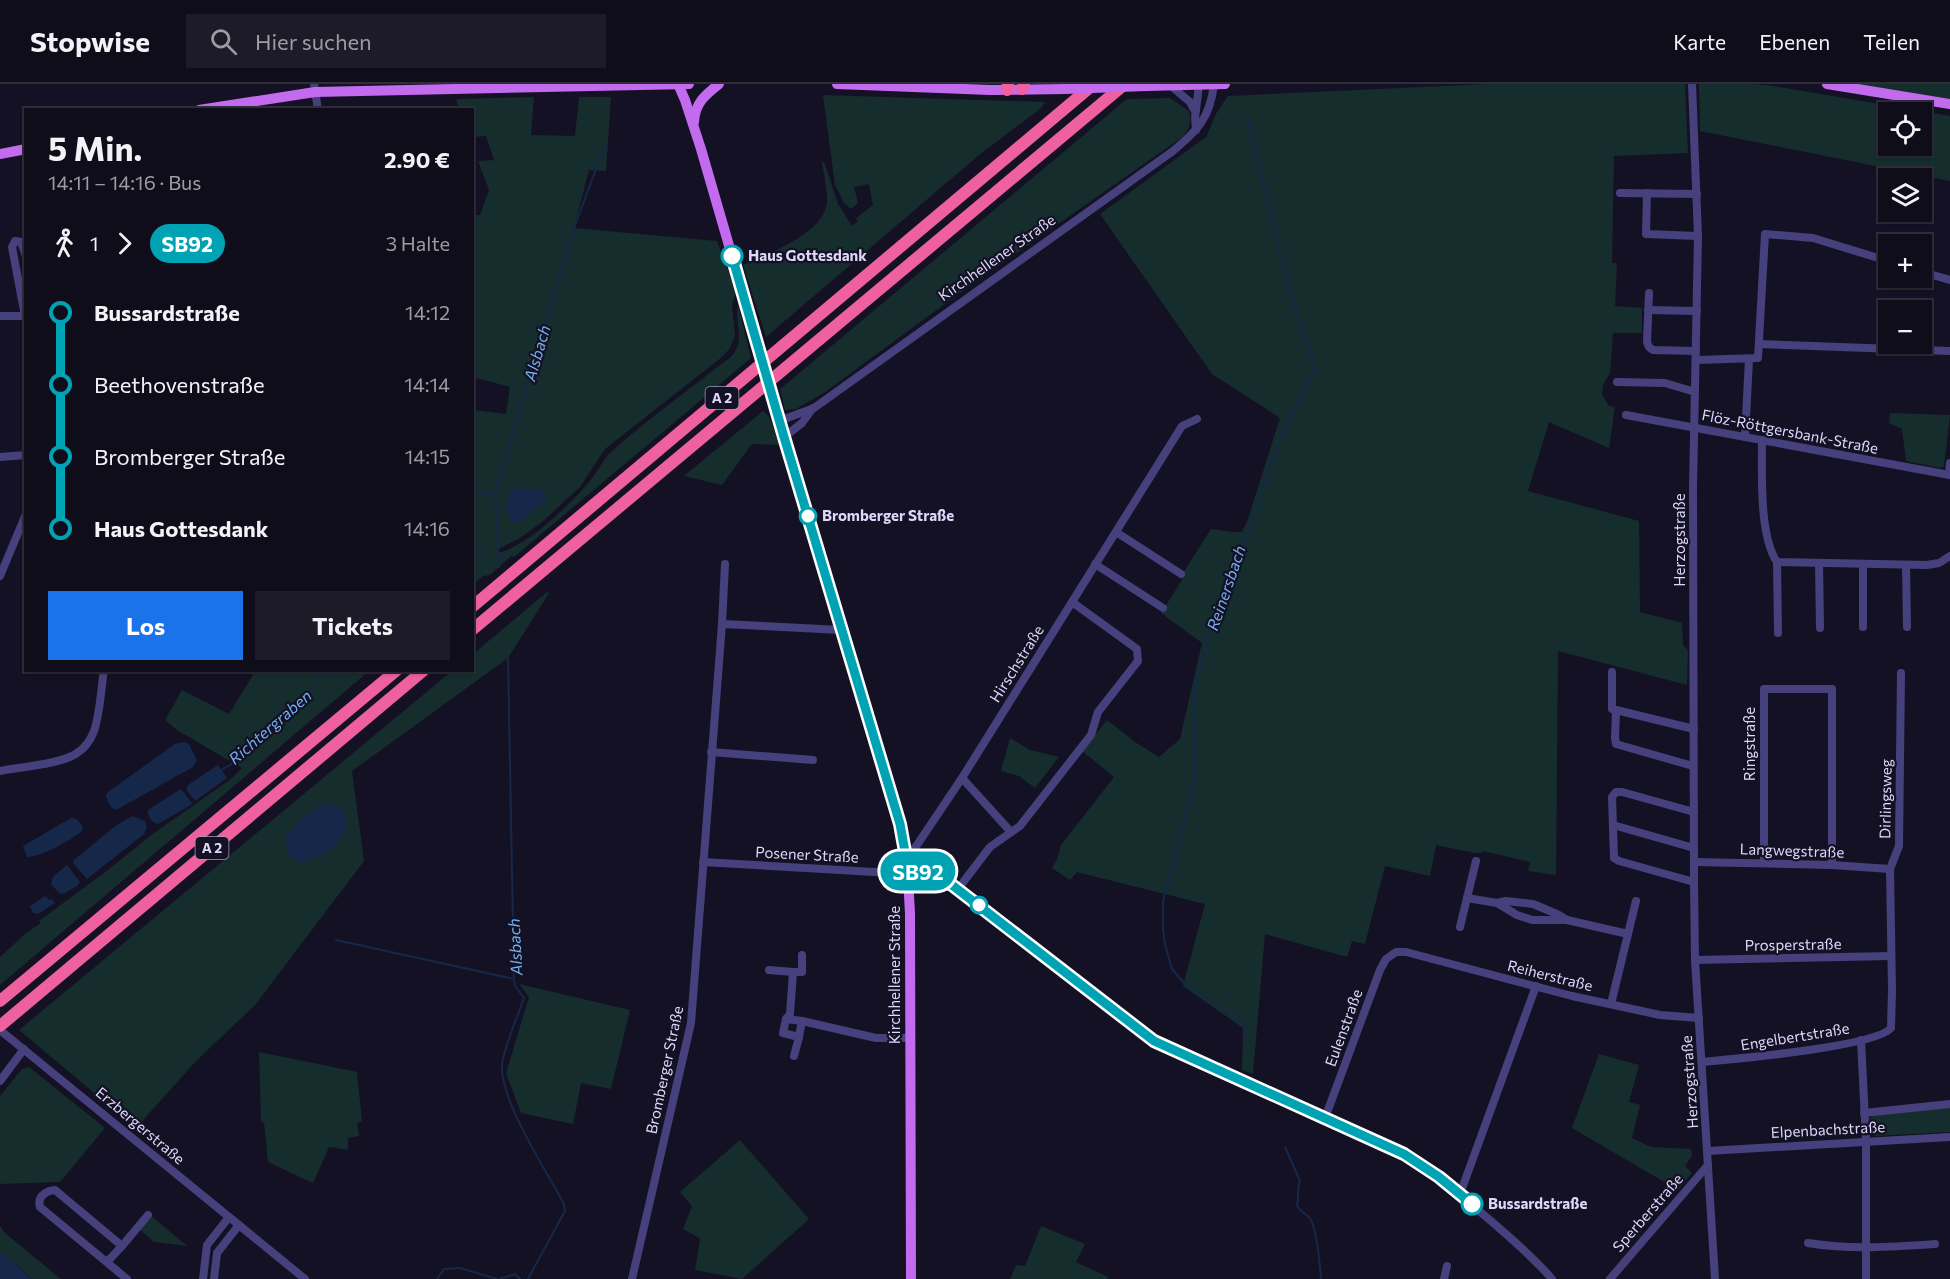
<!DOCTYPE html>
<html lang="de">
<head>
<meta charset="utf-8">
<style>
  body { margin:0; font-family:Commissioner,sans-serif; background:#1e1b28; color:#f1f3f6; height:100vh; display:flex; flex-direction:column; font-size:22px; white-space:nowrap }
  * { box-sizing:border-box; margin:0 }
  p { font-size:20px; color:#9c9ca3 }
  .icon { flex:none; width:33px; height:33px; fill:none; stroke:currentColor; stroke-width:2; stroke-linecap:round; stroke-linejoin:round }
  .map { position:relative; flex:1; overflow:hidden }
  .details { position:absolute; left:24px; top:24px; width:450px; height:564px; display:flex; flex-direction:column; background:#100d1b; border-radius:0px; box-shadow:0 2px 4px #0004,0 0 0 2px #302d3a }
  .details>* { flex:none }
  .badge { padding:0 12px; border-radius:20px; font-size:21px; line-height:39px }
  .fabs { position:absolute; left:1878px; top:18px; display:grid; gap:12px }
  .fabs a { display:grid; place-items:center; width:54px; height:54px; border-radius:0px; background:#100d1b; box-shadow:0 2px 4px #0004,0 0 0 2px #302d3a; font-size:30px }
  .map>.badge { position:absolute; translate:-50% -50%; box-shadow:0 0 0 3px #fff }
  .legs { display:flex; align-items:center; gap:9px; height:66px; padding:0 24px; font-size:20px }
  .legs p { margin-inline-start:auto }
  .head { display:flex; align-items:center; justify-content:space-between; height:102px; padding:0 24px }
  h1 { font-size:33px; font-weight:700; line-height:45px }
  .button { display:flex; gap:12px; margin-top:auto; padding:12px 24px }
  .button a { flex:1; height:69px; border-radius:0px; background:#1a73e8; color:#fff; font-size:24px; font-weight:700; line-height:69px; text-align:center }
  .button a+a { background:#1e1b28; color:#f1f3f6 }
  ul { padding:0 24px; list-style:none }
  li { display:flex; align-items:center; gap:21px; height:72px; font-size:22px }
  li i { display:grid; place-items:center; width:9px; height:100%; margin:0 8px; background:currentColor }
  li i::after { content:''; width:15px; height:15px; margin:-8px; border:4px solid; border-radius:50%; background:#100d1b }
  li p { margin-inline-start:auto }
  li:first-child i { background:linear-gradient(#0000 50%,currentColor 0) }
  li:last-child i { background:linear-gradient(currentColor 50%,#0000 0) }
  header { display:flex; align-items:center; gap:36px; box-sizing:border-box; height:84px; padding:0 30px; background:#100d1b; border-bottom:2px solid #302d3a }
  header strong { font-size:28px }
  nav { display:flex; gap:33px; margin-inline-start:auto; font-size:21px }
  .search { width:420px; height:54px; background:#1e1b28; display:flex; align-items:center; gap:15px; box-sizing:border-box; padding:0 21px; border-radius:0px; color:#9c9ca3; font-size:22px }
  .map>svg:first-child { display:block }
</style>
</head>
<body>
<header>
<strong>Stopwise</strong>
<div class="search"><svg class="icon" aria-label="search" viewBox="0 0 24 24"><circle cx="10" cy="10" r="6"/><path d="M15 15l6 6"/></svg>Hier suchen</div>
<nav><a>Karte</a><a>Ebenen</a><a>Teilen</a></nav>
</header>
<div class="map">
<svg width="1950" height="1195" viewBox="0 0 1950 1195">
  <rect width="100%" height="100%" fill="#151124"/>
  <!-- green -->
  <g fill="#152d2d" fill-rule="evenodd">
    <polygon points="1488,0 1685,0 1688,69 1614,72 1612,179 1617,179 1615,222 1642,224 1642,249 1613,249 1610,289 1603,301 1602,310 1609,322 1615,323 1609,364 1549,338 1528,407 1639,437 1640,528 1682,539 1683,561 1688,566 1687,601 1558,567 1556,791 1528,787 1530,778 1483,767 1481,769 1475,769 1436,761 1430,792 1385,782 1365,860 1352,857 1347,873 1265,850 1253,990 1242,986 1243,944 1183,902 1205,820 1077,788 1070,796 1052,784 1057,775 1061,761 1114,693 1082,667 1107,636 1135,658 1159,673 1180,655 1202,559 1161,529 1183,494 1183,489 1211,445 1232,448 1242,448 1248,435 1280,334 1212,290 1100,130 1206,53 1217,28 1228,12"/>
    <path d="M 1699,0 L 1752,0 L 1773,2 L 1950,32 L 1950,97 L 1700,47 ZM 1888,28 L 1922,28 L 1922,62 L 1888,62 Z"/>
    <polygon points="1853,0 1950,0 1950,16"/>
    <path d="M 823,11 L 1045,18 L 1041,24 L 979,71 L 766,253 L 743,181 C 769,169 824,150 827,118 C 828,105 823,89 822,76 L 825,80 L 838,120 L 852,142 L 858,137 L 856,134 L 873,121 L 869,100 L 854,103 L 858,119 L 851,125 L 844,119 L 835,101 Z"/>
    <path d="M 534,13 L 531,51 L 575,52 L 579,13 L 611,13 L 606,87 L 589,86 L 574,144 L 717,157 L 736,208 L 732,221 L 735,252 L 730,264 L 722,273 L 605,365 L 580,403 L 542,438 L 520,454 L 498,465 L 498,469 C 526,463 570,421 588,399 C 597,389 603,375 613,366 C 651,333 692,303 732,272 C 746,255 734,240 738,221 L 751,274 L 514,473 L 511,472 L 490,491 L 483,492 L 473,501 L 473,326 L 506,330 L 510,303 L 473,293 L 473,131 L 480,131 L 489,106 L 478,77 L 494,76 L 486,52 L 473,53 L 472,26 L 459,25 L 456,15 Z"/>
    <path d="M 1170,14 L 1189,27 C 1192,38 1189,46 1181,54 L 961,208 L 825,308 L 796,325 L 785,326 L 780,305 L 1127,15 Z"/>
    <path d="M 763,327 C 773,334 775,350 779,361 L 752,360 L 722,401 L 684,392 Z"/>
    <polygon points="1890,329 1950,331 1944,382 1940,384 1906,377 1902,345 1889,339"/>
    <polygon points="547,508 549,509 508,574 352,687 364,777 255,921 196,977 136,1044 19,946 452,587 472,586 473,570"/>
    <polygon points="244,587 369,587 0,901 0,873 26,849 41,839 39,837 109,785 154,749 231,695 242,684 177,646 165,636 182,606 229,630 253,591"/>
    <polygon points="1010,654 1030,666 1059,673 1035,704 1019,692 1001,687"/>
    <polygon points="519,900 630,926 611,1005 581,999 573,1040 521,1029 506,989 529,913"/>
    <polygon points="259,968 357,988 362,1037 357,1039 359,1052 348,1054 348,1066 329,1063 313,1099 268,1078 264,1039 261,1037"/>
    <polygon points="1599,970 1639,981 1629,1018 1640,1021 1632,1054 1651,1063 1691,1065 1692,1072 1685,1082 1692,1089 1678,1106 1572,1044"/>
    <polygon points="29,983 105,1044 60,1098 0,1100 0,1012 22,985"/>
    <polygon points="1950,1023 1950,1048 1875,1052 1870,1045 1870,1034 1873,1032"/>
    <polygon points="740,1056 809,1135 742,1195 695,1186 700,1154 683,1145 692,1122 680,1108"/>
    <polygon points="150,1131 187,1162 154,1158 139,1145"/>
    <path d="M 0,1142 L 5,1149 L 61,1195 L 31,1195 C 22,1183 11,1177 0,1168 Z"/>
    <polygon points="1041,1142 1085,1160 1076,1178 1108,1193 1107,1195 1010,1195 1016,1181 1025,1182"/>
  </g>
  <!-- water -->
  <g fill="#162849">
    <path d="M 521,404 L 541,406 L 547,411 L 546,416 L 522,437 L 514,440 C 507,430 506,417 511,406 Z"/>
    <path d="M 182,658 L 188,659 L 197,676 L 193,683 L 116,726 C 110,723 107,717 106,711 L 108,708 L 175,660 Z"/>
    <polygon points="218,681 227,694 195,717 186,705 188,701"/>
    <path d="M 181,705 L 192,719 L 191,721 L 158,740 C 151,738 148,734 148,726 Z"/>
    <path d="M 330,718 L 344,728 L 347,744 C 332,767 325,771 299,779 L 288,769 L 285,755 C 299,736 308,727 330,718 Z"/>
    <polygon points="132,732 145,737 147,743 144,750 87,795 73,779 74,776 114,743"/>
    <path d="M 71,734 C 77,734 80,738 83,743 L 82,747 C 69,757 43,772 27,773 L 23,762 Z"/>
    <polygon points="67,781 80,798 77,802 63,810 58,808 51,800 53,793"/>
    <polygon points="45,812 49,816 52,815 55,819 38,830 33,829 30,822"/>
    <polygon points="0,1168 13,1177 31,1195 0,1195"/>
  </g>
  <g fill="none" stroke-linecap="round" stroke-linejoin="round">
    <!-- stream -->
    <g stroke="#162849" stroke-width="2">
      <polyline points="472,408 495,409"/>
      <polyline points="496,424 508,423"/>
      <polyline points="472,472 484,463"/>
      <polyline points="499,483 495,409 574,144 605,61"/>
      <path d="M 508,574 L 514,895 L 515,902 L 524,914 C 518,931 504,964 502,980 C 499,1015 547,1088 564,1120 L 565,1127 L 528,1195"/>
      <polyline points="266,586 329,590 333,586"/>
      <polyline points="221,686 230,681 302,619 318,600"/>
      <polyline points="336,856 514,895"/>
      <polyline points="1244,958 1244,945 1242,939 1184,899 1172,885 1165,860 1163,845 1163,817 1194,703 1194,606 1214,533 1233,491 1280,356 1315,283 1289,206 1247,33"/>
      <path d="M 1285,1063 L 1300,1097 C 1297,1105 1299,1113 1297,1122 C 1301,1128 1308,1131 1311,1136 C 1317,1148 1320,1182 1321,1195"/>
      <polyline points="437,1195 444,1185 460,1184 497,1195"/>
      <polyline points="500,1195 515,1190 520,1195"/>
    </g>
    <!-- minor -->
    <g stroke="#46417d" stroke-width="8">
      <polyline points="314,0 318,26"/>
      <polyline points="1692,0 1698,152 1693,403 1694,798 1695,876 1715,1195"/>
      <polyline points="1171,2 1190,18 1195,27"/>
      <polyline points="1196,46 1195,34 1199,1"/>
      <polyline points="1620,109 1697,110"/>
      <polyline points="1647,109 1646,150 1698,152"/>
      <polyline points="1922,188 1950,196"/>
      <polyline points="1649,209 1647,258 1649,263 1653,266 1696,267"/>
      <polyline points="1648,226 1697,227"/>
      <polyline points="0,232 26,232"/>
      <polyline points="25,232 12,163 15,157 21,158 26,172"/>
      <polyline points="1759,260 1950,267"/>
      <polyline points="1696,276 1758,274 1765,150 1813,154 1888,177"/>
      <polyline points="1617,298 1665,299 1695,308"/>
      <polyline points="1626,331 1950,391"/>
      <path d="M 779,337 L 814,324 L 1173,67 C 1198,46 1210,34 1214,0"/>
      <polyline points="784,353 802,339 813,324"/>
      <polyline points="1745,353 1749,275"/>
      <path d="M 1762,356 C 1762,388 1759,452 1777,478 L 1927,481 L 1939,479 L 1950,472"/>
      <polyline points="0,373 26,371"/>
      <polyline points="1949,391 1950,379"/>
      <polyline points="1116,448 1181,490"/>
      <polyline points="1777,478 1778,549"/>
      <polyline points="1819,479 1820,544"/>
      <polyline points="1095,480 1163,524"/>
      <polyline points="1863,480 1863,543"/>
      <polyline points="1906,481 1907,543"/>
      <polyline points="0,492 26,430"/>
      <polyline points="722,540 725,480"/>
      <polyline points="1612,588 1612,625 1616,626 1615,654 1616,660 1693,682"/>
      <polyline points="1616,626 1694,645"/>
      <polyline points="711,668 813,676"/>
      <path d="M 0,687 C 19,683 63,680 77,669 C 85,664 91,655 94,647 C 100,630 101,605 104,586"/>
      <polyline points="962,694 1011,748"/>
      <polyline points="1613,741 1694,764"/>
      <polyline points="907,773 917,761 962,694 1182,342 1197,335"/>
      <polyline points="1476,777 1467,814 1497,819 1506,817 1533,820 1557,830 1567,836"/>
      <path d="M 703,778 L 909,790 L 919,787 L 926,788 L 948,798 L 1154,957 L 1413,1075 C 1443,1096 1470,1119 1498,1143 C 1517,1160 1536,1176 1552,1195"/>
      <polyline points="1694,778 1832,781 1890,785"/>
      <polyline points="1764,779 1764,605 1832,605 1832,781"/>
      <polyline points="1694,798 1619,777 1614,774 1612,713 1616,708 1622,708 1694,728"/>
      <polyline points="958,805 990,763 1020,742 1091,651 1098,628 1138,577 1137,565 1072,518"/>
      <polyline points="1497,819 1517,831 1532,836 1567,836 1628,850 1636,817"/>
      <polyline points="1460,843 1467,814"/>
      <polyline points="1695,876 1891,872"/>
      <polyline points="769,886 793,888 790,930 786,935 802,937 876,954 910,954"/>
      <polyline points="793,888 802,888 802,871"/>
      <polyline points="1611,920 1628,850"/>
      <polyline points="786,935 783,949 799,953 802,937"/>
      <polyline points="0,946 305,1195"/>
      <polyline points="1861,956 1866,1057 1866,1195"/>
      <polyline points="794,972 799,953"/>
      <path d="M 1702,978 C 1733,975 1875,963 1891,944 L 1892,906 L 1890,785 L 1899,762 L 1901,589"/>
      <polyline points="0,997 24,965"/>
      <polyline points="1864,1029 1950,1020"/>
      <polyline points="1325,1034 1380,886 1386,875 1396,868 1406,868 1572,912 1660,931 1699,934"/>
      <polyline points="1708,1067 1950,1053"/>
      <polyline points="1460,1110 1536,902"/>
      <path d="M 1808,1159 C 1851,1166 1892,1163 1935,1160"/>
      <polyline points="122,1162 148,1131"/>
      <path d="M 107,1178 L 122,1162 L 55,1106 C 45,1107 37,1113 40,1123 C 69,1147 98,1171 127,1195"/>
      <polyline points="203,1195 207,1161 229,1133"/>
      <polyline points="214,1195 217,1169 239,1141"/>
      <polyline points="632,1195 691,939 722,540 841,546"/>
      <polyline points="1444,1195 1447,1182"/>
      <polyline points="1610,1195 1708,1081"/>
    </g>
    <!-- major -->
    <g stroke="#c36bef" stroke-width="10">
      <polyline points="678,0 685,16 701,65 759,265"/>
      <polyline points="837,0 990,6 1065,5"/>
      <polyline points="1827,0 1950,20"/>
      <polyline points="1146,2 1225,0"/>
      <polyline points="199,26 315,8 689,0"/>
      <path d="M 694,38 C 695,19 705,11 719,0"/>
      <polyline points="0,70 26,65"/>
      <polyline points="772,313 900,740 907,773 910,830 911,1195"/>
    </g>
    <!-- highway -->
    <g stroke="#ee609e" stroke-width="12">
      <polyline points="1022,5 1024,0"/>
      <polyline points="1007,6 1008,0"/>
      <polyline points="472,523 1094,0"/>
      <polyline points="472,546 1125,0"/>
      <polyline points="0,917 397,586"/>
      <polyline points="0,942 424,586"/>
    </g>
    <!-- major-bridge -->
    <g stroke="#c36bef" stroke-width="10">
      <polyline points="1065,5 1146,2"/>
      <polyline points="759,265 772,313"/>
    </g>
  </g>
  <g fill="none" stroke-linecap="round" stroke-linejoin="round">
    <defs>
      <path id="line-1" d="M 732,172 L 784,353 L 900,740 L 909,790 C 925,785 938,792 952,801 L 1154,957 L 1404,1070 L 1439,1093 L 1472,1120"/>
    </defs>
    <!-- line-1 casing -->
    <use href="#line-1" stroke="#fff" stroke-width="14"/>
    <!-- line-1 -->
    <use href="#line-1" stroke="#00a3b4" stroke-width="9"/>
  </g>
  <!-- markers -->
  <g fill="#fff" stroke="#00a3b4" stroke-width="3">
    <circle cx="732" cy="172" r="10"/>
    <circle cx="808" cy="432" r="8"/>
    <circle cx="979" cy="821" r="8"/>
    <circle cx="1472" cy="1120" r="10"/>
  </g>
  <g text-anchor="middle" stroke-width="4.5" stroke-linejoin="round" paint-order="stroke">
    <!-- shield labels -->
    <g fill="#151124" stroke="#a19cba" stroke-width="1.5">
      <rect x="705.5" y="303" width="33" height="22" rx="4.5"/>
      <rect x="195.5" y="753" width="33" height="22" rx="4.5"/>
    </g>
    <g font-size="14" font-weight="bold" fill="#ddd8fb">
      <text x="722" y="319">A 2</text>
      <text x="212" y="769">A 2</text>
    </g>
    <!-- stop labels -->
    <g font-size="15" font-weight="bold" fill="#ddd8fb" stroke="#151124" text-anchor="start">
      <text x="748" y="177">Haus Gottesdank</text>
      <text x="822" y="437">Bromberger Straße</text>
      <text x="1488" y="1125">Bussardstraße</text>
    </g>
    <!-- street labels -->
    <g font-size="15" fill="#ddd8fb" stroke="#151124">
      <text transform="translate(997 174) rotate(-35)" y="5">Kirchhellener Straße</text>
      <text transform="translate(1790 348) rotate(11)" y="5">Flöz-Röttgersbank-Straße</text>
      <text transform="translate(1680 456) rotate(-90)" y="5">Herzogstraße</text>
      <text transform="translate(1017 580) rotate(-58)" y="5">Hirschstraße</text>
      <text transform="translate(1750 660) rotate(-90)" y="5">Ringstraße</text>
      <text transform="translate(1886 715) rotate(-89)" y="5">Dirlingsweg</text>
      <text transform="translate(1792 767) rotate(2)" y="5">Langwegstraße</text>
      <text transform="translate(807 771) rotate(3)" y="5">Posener Straße</text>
      <text transform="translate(1793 861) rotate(-1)" y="5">Prosperstraße</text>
      <text transform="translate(895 891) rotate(-90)" y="5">Kirchhellener Straße</text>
      <text transform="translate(1550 892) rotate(14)" y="5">Reiherstraße</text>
      <text transform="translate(1344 944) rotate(-70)" y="5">Eulenstraße</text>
      <text transform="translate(1795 953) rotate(-9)" y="5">Engelbertstraße</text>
      <text transform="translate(665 986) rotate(-78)" y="5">Bromberger Straße</text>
      <text transform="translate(1690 998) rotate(-94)" y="5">Herzogstraße</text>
      <text transform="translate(140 1042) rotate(40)" y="5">Erzbergerstraße</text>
      <text transform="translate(1828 1046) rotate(-3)" y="5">Elpenbachstraße</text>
      <text transform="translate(1648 1129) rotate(-49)" y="5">Sperberstraße</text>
    </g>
    <!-- water labels -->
    <g font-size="16" font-style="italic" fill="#71b0f0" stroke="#151124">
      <text transform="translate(537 269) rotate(-74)" y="6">Alsbach</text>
      <text transform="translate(1226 504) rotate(-71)" y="6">Reinersbach</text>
      <text transform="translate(270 643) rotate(-41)" y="6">Richtergraben</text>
      <text transform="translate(515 863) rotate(-93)" y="6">Alsbach</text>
    </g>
  </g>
</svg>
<div class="fabs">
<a><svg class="icon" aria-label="locate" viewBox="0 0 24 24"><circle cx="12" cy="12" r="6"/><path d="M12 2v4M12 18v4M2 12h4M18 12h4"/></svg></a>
<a><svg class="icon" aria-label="layers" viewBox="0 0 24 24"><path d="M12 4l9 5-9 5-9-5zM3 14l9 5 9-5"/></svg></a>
<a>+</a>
<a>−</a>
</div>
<b class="badge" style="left:918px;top:787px;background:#00a3b4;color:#fff">SB92</b>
<section class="details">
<div class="head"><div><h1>5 Min.</h1><p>14:11 – 14:16 · Bus</p></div><b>2.90 €</b></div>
<div class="legs"><svg class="icon" aria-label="walk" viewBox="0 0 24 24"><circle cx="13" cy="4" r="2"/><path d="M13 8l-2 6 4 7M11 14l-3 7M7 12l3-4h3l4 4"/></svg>1<svg class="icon" aria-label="forward" viewBox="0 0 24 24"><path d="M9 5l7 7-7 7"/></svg><b class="badge" style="background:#00a3b4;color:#fff">SB92</b><p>3 Halte</p></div>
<ul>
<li><i style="color:#00a3b4"></i><b>Bussardstraße</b><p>14:12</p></li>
<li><i style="color:#00a3b4"></i><span>Beethovenstraße</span><p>14:14</p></li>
<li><i style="color:#00a3b4"></i><span>Bromberger Straße</span><p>14:15</p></li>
<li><i style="color:#00a3b4"></i><b>Haus Gottesdank</b><p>14:16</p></li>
</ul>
<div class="button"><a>Los</a><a>Tickets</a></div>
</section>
</div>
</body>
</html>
